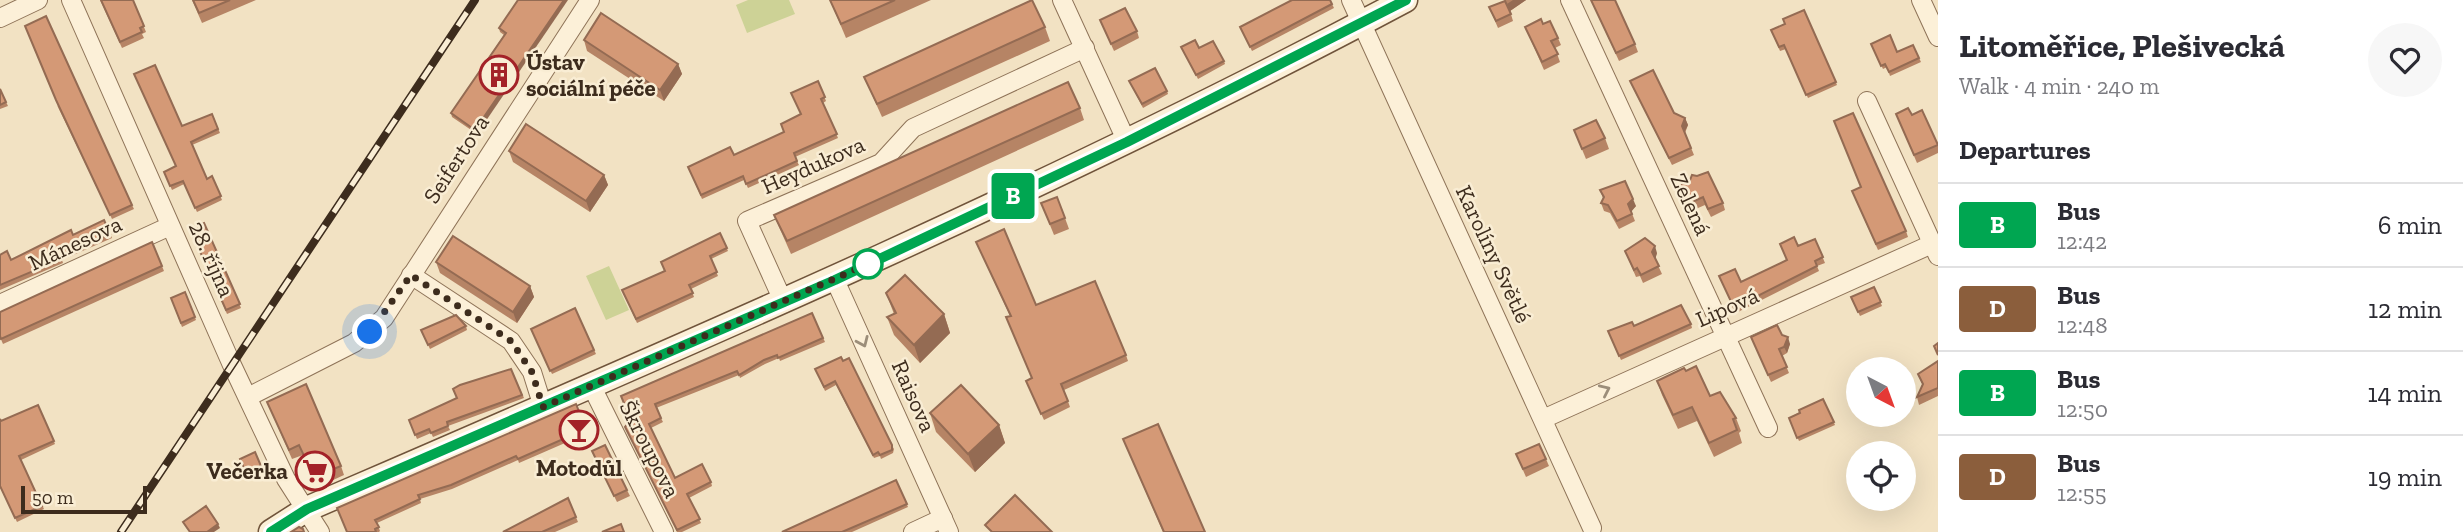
<!DOCTYPE html>
<html lang="en">
<head>
<meta charset="utf-8">
<style>
  body { margin:0; font-family:"Zilla Slab",serif; background:#f7f7f7; color:#2b2b33; height:100vh; display:flex; flex-direction:column; font-size:26px; white-space:nowrap }
  * { box-sizing:border-box; margin:0 }
  p { font-size:23px; color:#7c7c81 }
  .icon { flex:none; width:38px; height:38px; fill:none; stroke:currentColor; stroke-width:2; stroke-linecap:round; stroke-linejoin:round }
  .map { position:relative; flex:1; overflow:hidden }
  .side { display:flex; flex-direction:column; background:#fff; width:525px }
  .side>* { flex:none }
  .badge { padding:0 14px; border-radius:5px; font-size:24px; line-height:46px }
  .needle { width:46px; rotate:139deg }
  .buttons { position:absolute; left:1846px; top:357px; display:grid; gap:14px }
  .buttons a { display:grid; place-items:center; width:70px; height:70px; border-radius:50%; background:#fff; box-shadow:0 7px 28px #0002; font-size:35px }
  .scale { position:absolute; left:21px; bottom:18px; width:126px; box-sizing:border-box; padding-left:7px; border:4px solid #3d2c1d; border-top:0; font-size:19px; line-height:24px; white-space:nowrap; color:#3d2c1d; -webkit-text-stroke:5px #f9edd4; paint-order:stroke }
  .you { position:absolute; width:35px; height:35px; margin:-18px; border:5px solid #fff; border-radius:50%; background:#1a73e8; box-shadow:0 0 0 10px #1a73e833 }
  .map>.badge { position:absolute; translate:-50% -50%; box-shadow:0 0 0 4px #fff }
  h2 { padding:0 21px; font-size:26px; line-height:63px }
  .round { display:grid; place-items:center; flex:none; width:74px; height:74px; border-radius:37px; background:#f7f7f7 }
  .head { display:flex; align-items:center; justify-content:space-between; height:119px; padding:0 21px }
  h1 { font-size:33px; font-weight:800; line-height:52px }
  ul { padding:0; list-style:none }
  li { display:flex; align-items:center; gap:21px; height:84px; padding:0 21px; border-top:2px solid #e1e1e2 }
  li div { flex:1 }
  li b { display:block; font-size:26px }
  li em { font-style:normal }
  li .badge { min-width:77px; font-weight:700; text-align:center }
  main { display:flex; flex:1; min-height:0 }
  .map>svg:first-child { display:block }
</style>
</head>
<body>
<main>
<div class="map">
<svg width="1938" height="532" viewBox="0 0 1938 532">
  <rect width="100%" height="100%" fill="#f2e2c3"/>
  <!-- grass -->
  <g fill="#cdd296">
    <polygon points="748,0 789,0 795,14 747,33 736,5"/>
    <polygon points="609,266 629,310 606,320 586,276"/>
  </g>
  <g fill="none" stroke-linecap="round" stroke-linejoin="round">
    <defs>
      <g id="street">
        <polyline points="71,0 232,365 286,479 320,532"/>
        <polyline points="1062,0 1127,142"/>
        <polyline points="1351,0 1592,528"/>
        <polyline points="1570,0 1768,428"/>
        <polyline points="1921,0 1938,37"/>
        <polyline points="0,18 38,0"/>
        <polyline points="1867,101 1938,256"/>
        <polyline points="411,275 511,341 532,372 543,407"/>
        <polyline points="835,280 949,532"/>
        <polyline points="784,303 747,221 881,163 913,128 1085,48"/>
        <polyline points="0,304 170,226"/>
        <polyline points="592,387 664,532"/>
        <polyline points="248,397 354,343 384,318 590,0"/>
        <polyline points="1543,419 1932,244"/>
        <polyline points="913,532 943,518"/>
      </g>
      <path id="secondary" d="M 271,532 L 307,509 C 677,349 1048,190 1405,0"/>
    </defs>
    <!-- street casing -->
    <use href="#street" stroke="#8e7358" stroke-width="20"/>
    <!-- secondary casing -->
    <use href="#secondary" stroke="#70543b" stroke-width="27"/>
    <!-- street -->
    <use href="#street" stroke="#fcf0d8" stroke-width="18"/>
    <!-- secondary -->
    <use href="#secondary" stroke="#fcf0d8" stroke-width="24"/>
    <defs>
      <polyline id="rail" points="121,532 475,0"/>
    </defs>
    <!-- rail casing -->
    <use href="#rail" stroke="#3d2c1d" stroke-width="8"/>
    <!-- rail -->
    <use href="#rail" stroke="#f9edd4" stroke-width="5" stroke-dasharray="16" stroke-linecap="butt"/>
  </g>
  <!-- wall -->
  <g fill="#b68465">
    <polygon points="100,0 133,0 146,32 142,34 144,38 122,48"/>
    <polygon points="192,0 256,0 202,23"/>
    <polygon points="518,0 477,134 452,117 451,113 504,35 500,32 499,28"/>
    <polygon points="830,0 931,0 846,38"/>
    <polygon points="1330,0 1334,8 1252,51 1240,27"/>
    <polygon points="1504,0 1526,0 1510,11 1513,21 1498,28 1489,7 1505,1"/>
    <polygon points="1591,0 1635,44 1638,52 1619,61"/>
    <polygon points="1804,10 1837,85 1808,98 1786,49 1780,51 1771,30 1785,24"/>
    <polygon points="1100,20 1137,31 1139,38 1114,51"/>
    <polygon points="1543,24 1558,38 1561,45 1555,48 1560,62 1544,70 1525,27"/>
    <polygon points="1045,27 1050,41 882,117 864,77"/>
    <polygon points="584,40 678,64 682,74 664,101 587,51"/>
    <polygon points="1871,44 1897,52 1913,45 1921,62 1890,76 1887,67 1883,69"/>
    <polygon points="1181,47 1224,61 1225,64 1198,79"/>
    <polygon points="818,81 826,101 823,103 838,138 795,157 799,165 748,188 744,180 702,199 688,167 734,155 784,132 800,114"/>
    <polygon points="1129,81 1167,91 1168,94 1143,108"/>
    <polygon points="1630,81 1674,113 1685,118 1688,125 1685,133 1694,155 1672,165 1633,88"/>
    <polygon points="0,89 8,106 0,109"/>
    <polygon points="57,105 132,205 134,209 112,219"/>
    <polygon points="1080,108 1084,120 791,254 779,227 774,215"/>
    <polygon points="212,114 220,133 192,145 207,179 212,176 222,200 197,212 184,184 172,190 164,172 176,166 182,126"/>
    <polygon points="1896,114 1912,115 1938,145 1938,153 1917,163"/>
    <polygon points="1574,130 1605,138 1609,149 1586,159"/>
    <polygon points="509,151 604,175 608,185 590,212 513,162"/>
    <polygon points="1679,185 1723,203 1725,210 1711,217 1705,205 1691,211"/>
    <polygon points="1600,190 1636,206 1631,211 1635,221 1619,229 1610,213 1604,211 1601,203 1603,198"/>
    <polygon points="1854,196 1906,231 1908,237 1878,250"/>
    <polygon points="1041,203 1065,218 1069,229 1054,235"/>
    <polygon points="104,220 112,238 62,260 63,263 0,290 0,255 11,260 73,235"/>
    <polygon points="204,223 241,308 227,314 190,229"/>
    <polygon points="720,233 728,251 711,259 718,276 691,289 694,297 637,323 622,290 665,271"/>
    <polygon points="1815,239 1825,263 1817,266 1819,271 1736,313 1719,276 1741,282 1787,260 1798,246"/>
    <polygon points="152,242 164,271 3,344 0,337"/>
    <polygon points="976,242 1036,305 1126,355 1128,361 1064,390 1070,407 1044,420 1026,381 1032,378 1010,316"/>
    <polygon points="1625,251 1657,253 1655,259 1662,274 1643,283 1640,276 1636,277"/>
    <polygon points="436,262 530,286 534,297 517,323 440,273"/>
    <polygon points="1874,287 1882,306 1860,316 1851,297"/>
    <polygon points="185,292 196,320 182,327 171,298"/>
    <polygon points="886,293 944,314 950,333 920,363 894,335 887,317 894,314"/>
    <polygon points="575,308 596,354 552,374 531,329"/>
    <polygon points="812,313 825,342 780,361 779,358 765,364 740,378 739,375 656,408 663,422 651,428 675,478 711,482 712,486 689,498 701,523 682,532 677,532 627,431 631,420 621,396"/>
    <polygon points="1691,324 1692,328 1621,360 1608,331 1634,326"/>
    <polygon points="466,326 467,330 430,349 421,330"/>
    <polygon points="1782,335 1790,344 1787,353 1782,356 1789,373 1771,382 1751,337"/>
    <polygon points="841,357 894,449 893,453 881,459 880,456 874,458 836,385 825,391 817,373"/>
    <polygon points="1938,361 1938,396 1919,405 1917,397 1923,385 1918,374"/>
    <polygon points="511,369 524,398 448,426 450,430 433,437 431,433 417,439 409,420 457,398"/>
    <polygon points="1686,371 1710,396 1736,418 1741,431 1739,433 1742,443 1714,457 1697,421 1678,429 1662,395 1657,381"/>
    <polygon points="1823,399 1835,425 1799,441 1789,418"/>
    <polygon points="267,402 341,466 344,475 318,487 303,455 292,459"/>
    <polygon points="576,404 588,433 519,463 518,460 452,489 420,499 421,503 377,523 380,531 379,532 347,532"/>
    <polygon points="38,405 55,444 21,460 44,509 17,522 0,487 1,421"/>
    <polygon points="930,413 999,425 1005,443 975,472 936,432"/>
    <polygon points="1123,439 1205,532 1163,532"/>
    <polygon points="592,451 627,490 630,496 617,502"/>
    <polygon points="255,452 263,474 249,480 240,459"/>
    <polygon points="1516,454 1546,459 1549,466 1526,477"/>
    <polygon points="896,480 908,507 852,532 782,532"/>
    <polygon points="568,498 578,522 555,532 503,532"/>
  </g>
  <!-- shaded-wall -->
  <g fill="#946b53">
    <polygon points="564,0 568,0 477,134 475,130"/>
    <polygon points="1513,0 1526,0 1510,11 1507,4"/>
    <polygon points="678,64 682,74 664,101 660,90"/>
    <polygon points="1685,118 1688,125 1684,133 1682,126"/>
    <polygon points="604,175 608,185 590,212 586,201"/>
    <polygon points="1633,199 1636,206 1631,212 1628,204"/>
    <polygon points="1655,246 1657,253 1655,260 1652,252"/>
    <polygon points="530,286 534,297 517,323 513,312"/>
    <polygon points="944,314 950,333 920,363 914,345"/>
    <polygon points="1788,337 1790,344 1787,353 1784,347"/>
    <polygon points="999,425 1005,443 975,472 968,454"/>
    <polygon points="218,524 220,528 214,532 207,532"/>
  </g>
  <!-- building -->
  <g fill="#d49976" stroke="#946b53" stroke-width="2">
    <polygon points="101,0 133,0 144,26 140,28 142,32 120,42"/>
    <polygon points="193,0 230,0 199,13"/>
    <polygon points="518,0 564,0 475,130 451,113 506,33 499,28"/>
    <polygon points="830,0 895,0 841,24"/>
    <polygon points="1032,0 1045,27 877,104 864,77"/>
    <polygon points="1292,0 1330,0 1332,4 1250,47 1240,27"/>
    <polygon points="1591,0 1615,0 1635,44 1616,53"/>
    <polygon points="1505,1 1511,14 1496,21 1489,7"/>
    <polygon points="1125,8 1137,31 1111,44 1100,20"/>
    <polygon points="1804,10 1836,82 1806,95 1784,45 1779,47 1771,30 1785,24 1783,19"/>
    <polygon points="601,13 678,64 660,90 584,40"/>
    <polygon points="46,16 132,205 110,215 56,100 25,26"/>
    <polygon points="1541,19 1543,24 1550,21 1558,38 1551,41 1558,54 1542,62 1525,27"/>
    <polygon points="1890,35 1897,52 1913,45 1919,58 1889,72 1885,64 1881,66 1871,44"/>
    <polygon points="1195,40 1199,48 1213,41 1224,61 1196,75 1181,47"/>
    <polygon points="155,65 182,126 212,114 218,129 191,142 207,179 212,176 221,196 195,208 183,181 170,186 164,172 176,166 134,74"/>
    <polygon points="1155,68 1167,91 1142,104 1129,81"/>
    <polygon points="1653,70 1674,113 1685,118 1682,126 1691,148 1669,158 1630,81"/>
    <polygon points="818,81 825,97 821,99 837,134 794,153 797,161 746,184 743,176 701,195 688,167 730,147 734,155 784,132 781,124 801,114 791,93"/>
    <polygon points="1068,82 1080,108 787,241 774,215"/>
    <polygon points="0,89 6,102 0,105"/>
    <polygon points="1908,108 1912,115 1922,110 1938,145 1914,155 1896,114"/>
    <polygon points="1853,113 1906,231 1876,244 1852,191 1861,187 1834,121"/>
    <polygon points="1596,120 1605,138 1582,149 1574,130"/>
    <polygon points="526,124 604,175 586,201 509,151"/>
    <polygon points="1708,172 1723,203 1708,209 1703,197 1688,204 1679,185 1690,180 1692,175 1697,176"/>
    <polygon points="1625,181 1633,199 1628,204 1632,214 1617,221 1608,205 1601,203 1604,197 1600,190"/>
    <polygon points="1057,197 1065,218 1050,224 1041,203"/>
    <polygon points="104,220 110,234 60,257 62,259 0,285 0,255 7,251 11,260 71,230 73,235"/>
    <polygon points="204,223 240,304 226,310 190,229"/>
    <polygon points="1004,229 1036,305 1095,281 1126,355 1061,384 1068,401 1041,414 1026,381 1032,378 1006,317 1011,316 976,242"/>
    <polygon points="720,233 727,248 710,256 717,272 689,285 693,293 636,319 622,290 665,271 661,262"/>
    <polygon points="453,236 530,286 513,312 436,262"/>
    <polygon points="1794,237 1798,246 1815,239 1823,257 1815,261 1817,266 1734,308 1719,276 1735,269 1741,282 1787,260 1780,244"/>
    <polygon points="1645,238 1655,246 1652,252 1659,266 1641,275 1637,268 1634,270 1625,251"/>
    <polygon points="152,242 162,266 1,339 0,336 0,312"/>
    <polygon points="905,275 944,314 914,345 887,317 896,313 886,293"/>
    <polygon points="1874,287 1881,302 1858,312 1851,297"/>
    <polygon points="185,292 195,317 181,323 171,298"/>
    <polygon points="1681,305 1691,324 1619,356 1608,331 1632,322 1634,326"/>
    <polygon points="575,308 594,350 550,371 531,329"/>
    <polygon points="812,313 823,338 778,358 777,355 764,360 739,375 737,371 655,404 661,418 649,424 675,478 702,464 711,482 687,494 700,519 677,530 625,427 631,420 621,396"/>
    <polygon points="456,315 466,326 428,345 421,330"/>
    <polygon points="1777,325 1782,335 1788,337 1784,347 1779,349 1787,367 1768,375 1751,337"/>
    <polygon points="1938,343 1938,355 1934,346"/>
    <polygon points="841,357 843,361 849,358 892,445 892,450 880,455 878,452 873,455 835,381 824,387 815,369"/>
    <polygon points="1938,361 1938,388 1917,397 1923,384 1918,374"/>
    <polygon points="1696,366 1710,396 1720,392 1736,418 1733,419 1737,430 1709,443 1692,407 1673,415 1657,381 1684,368 1686,371"/>
    <polygon points="511,369 522,395 447,422 448,426 431,433 429,429 415,435 409,420 457,398 453,389 460,385"/>
    <polygon points="306,384 341,466 314,477 299,445 289,450 267,402"/>
    <polygon points="961,385 999,425 968,454 930,413"/>
    <polygon points="1823,399 1834,422 1797,438 1789,418 1800,413 1799,410"/>
    <polygon points="576,404 586,429 518,459 516,456 451,485 418,495 420,499 375,520 379,527 375,529 376,532 347,532 337,508"/>
    <polygon points="38,405 54,441 19,456 42,506 15,518 0,486 0,419 1,421"/>
    <polygon points="1158,424 1205,532 1164,532 1123,439"/>
    <polygon points="1539,444 1546,459 1523,469 1516,454"/>
    <polygon points="605,445 627,490 614,496 592,451"/>
    <polygon points="255,452 261,466 246,473 240,459"/>
    <polygon points="896,480 907,504 842,532 782,532"/>
    <polygon points="1015,495 1052,532 992,532 985,525"/>
    <polygon points="568,498 576,517 542,532 503,532"/>
    <polygon points="206,506 218,524 207,532 190,532 183,522"/>
    <polygon points="621,524 624,532 602,532"/>
    <polygon points="299,527 303,529 304,532 291,532"/>
  </g>
  <!-- one-way arrows -->
  <defs><path id="oneway-chevron" d="M-2-3.5L2.5 0L-2 3.5" fill="none" stroke-width="1.6" stroke-linecap="round" stroke-linejoin="round" transform="scale(1.75)"/></defs>
  <g stroke="#9c8e7a">
    <use href="#oneway-chevron" transform="translate(863 342) rotate(66)"/>
    <use href="#oneway-chevron" transform="translate(1605 390) rotate(-25)"/>
  </g>
  <g fill="none" stroke-linecap="round" stroke-linejoin="round">
    <defs>
      <polyline id="line" points="271,532 307,509 835,280 1127,142 1406,0"/>
    </defs>
    <!-- line casing -->
    <use href="#line" stroke="#fff" stroke-width="16"/>
    <!-- line -->
    <use href="#line" stroke="#00a651" stroke-width="10"/>
    <!-- walk -->
    <polyline stroke="#3d2c1d" stroke-width="7" stroke-dasharray="0 12.6" points="370,332 411,275 511,341 532,372 543,407 868,264"/>
  </g>
  <!-- icons -->
  <defs>
    <symbol id="building-ring" viewBox="-11 -11 22 22"><circle r="9.5" fill="#f9edd4" stroke="#a32228" stroke-width="1.5"/><path d="M-4-6H4V6H1V3H-1V6H-4ZM-2.5-4.3h1.7v1.8h-1.7ZM.8-4.3h1.7v1.8H.8ZM-2.5-1h1.7V.8h-1.7ZM.8-1h1.7V.8H.8Z" fill="#a32228"/></symbol>
    <symbol id="bar-ring" viewBox="-11 -11 22 22"><circle r="9.5" fill="#f9edd4" stroke="#a32228" stroke-width="1.5"/><path d="M-6-5H6L.8 .8V4.5H3.5V6h-7V4.5H-.8V.8Z" fill="#a32228"/></symbol>
    <symbol id="supermarket-ring" viewBox="-11 -11 22 22"><circle r="9.5" fill="#f9edd4" stroke="#a32228" stroke-width="1.5"/><path d="M-6-5.5h2.5l.6 2H6L4.5 2H-2.5L-4.4-4H-6ZM-1.5 3.2a1.3 1.3 0 1 0 .1 0ZM3 3.2a1.3 1.3 0 1 0 .1 0Z" fill="#a32228"/></symbol>
  </defs>
  <g fill-rule="evenodd">
    <use href="#building-ring" x="477" y="53" width="44" height="44"/>
    <use href="#bar-ring" x="557" y="408" width="44" height="44"/>
    <use href="#supermarket-ring" x="293" y="449" width="44" height="44"/>
  </g>
  <!-- markers -->
  <circle fill="#fff" stroke="#00a651" stroke-width="3.5" cx="868" cy="264" r="14"/>
  <g text-anchor="middle" stroke-width="5" stroke-linejoin="round" paint-order="stroke">
    <!-- poi labels -->
    <g font-size="23" font-weight="bold" fill="#3d2c1d" stroke="#f9edd4" text-anchor="start">
      <text x="526" y="70">Ústav<tspan x="526" dy="26">sociální péče</tspan></text>
      <text x="579" y="476" text-anchor="middle">Motodůl</text>
      <text x="288" y="479" text-anchor="end">Večerka</text>
    </g>
    <!-- street labels -->
    <g font-size="23" fill="#3d2c1d" stroke="#f9edd4">
      <text transform="translate(456 159) rotate(-57)" y="8">Seifertova</text>
      <text transform="translate(813 165) rotate(-24)" y="8">Heydukova</text>
      <text transform="translate(1691 204) rotate(65)" y="8">Zelená</text>
      <text transform="translate(75 243) rotate(-25)" y="8">Mánesova</text>
      <text transform="translate(1494 254) rotate(65)" y="8">Karolíny Světlé</text>
      <text transform="translate(212 259) rotate(66)" y="8">28. října</text>
      <text transform="translate(1727 307) rotate(-24)" y="8">Lipová</text>
      <text transform="translate(914 396) rotate(66)" y="8">Raisova</text>
      <text transform="translate(650 449) rotate(63)" y="8">Škroupova</text>
    </g>
  </g>
</svg>
<div class="buttons">
<a><svg class="needle" viewBox="-14 -14 28 28"><path d="M0-13l5 13h-10z" fill="#e53935"/><path d="M0 13l5-13h-10z" fill="#7c7c81"/></svg></a>
<a><svg class="icon" aria-label="locate" viewBox="0 0 24 24"><circle cx="12" cy="12" r="6"/><path d="M12 2v4M12 18v4M2 12h4M18 12h4"/></svg></a>
</div>
<div class="scale">50 m</div>
<div class="you" style="left:370px;top:332px"></div>
<b class="badge" style="left:1013px;top:196px;background:#00a651;color:#fff">B</b>
</div>
<section class="side">
<div class="head"><div><h1>Litoměřice, Plešivecká</h1><p>Walk · 4 min · 240 m</p></div><a class="round"><svg class="icon" aria-label="heart" viewBox="0 0 24 24"><path d="M12 20l-8-8c-3-5 5-10 8-4 3-6 11-1 8 4z"/></svg></a></div>
<h2>Departures</h2>
<ul>
<li><span class="badge" style="background:#00a651;color:#fff">B</span><div><b>Bus</b><p>12:42</p></div><em>6 min</em></li>
<li><span class="badge" style="background:#8b5e3c;color:#fff">D</span><div><b>Bus</b><p>12:48</p></div><em>12 min</em></li>
<li><span class="badge" style="background:#00a651;color:#fff">B</span><div><b>Bus</b><p>12:50</p></div><em>14 min</em></li>
<li><span class="badge" style="background:#8b5e3c;color:#fff">D</span><div><b>Bus</b><p>12:55</p></div><em>19 min</em></li>
</ul>
</section>
</main>
</body>
</html>
